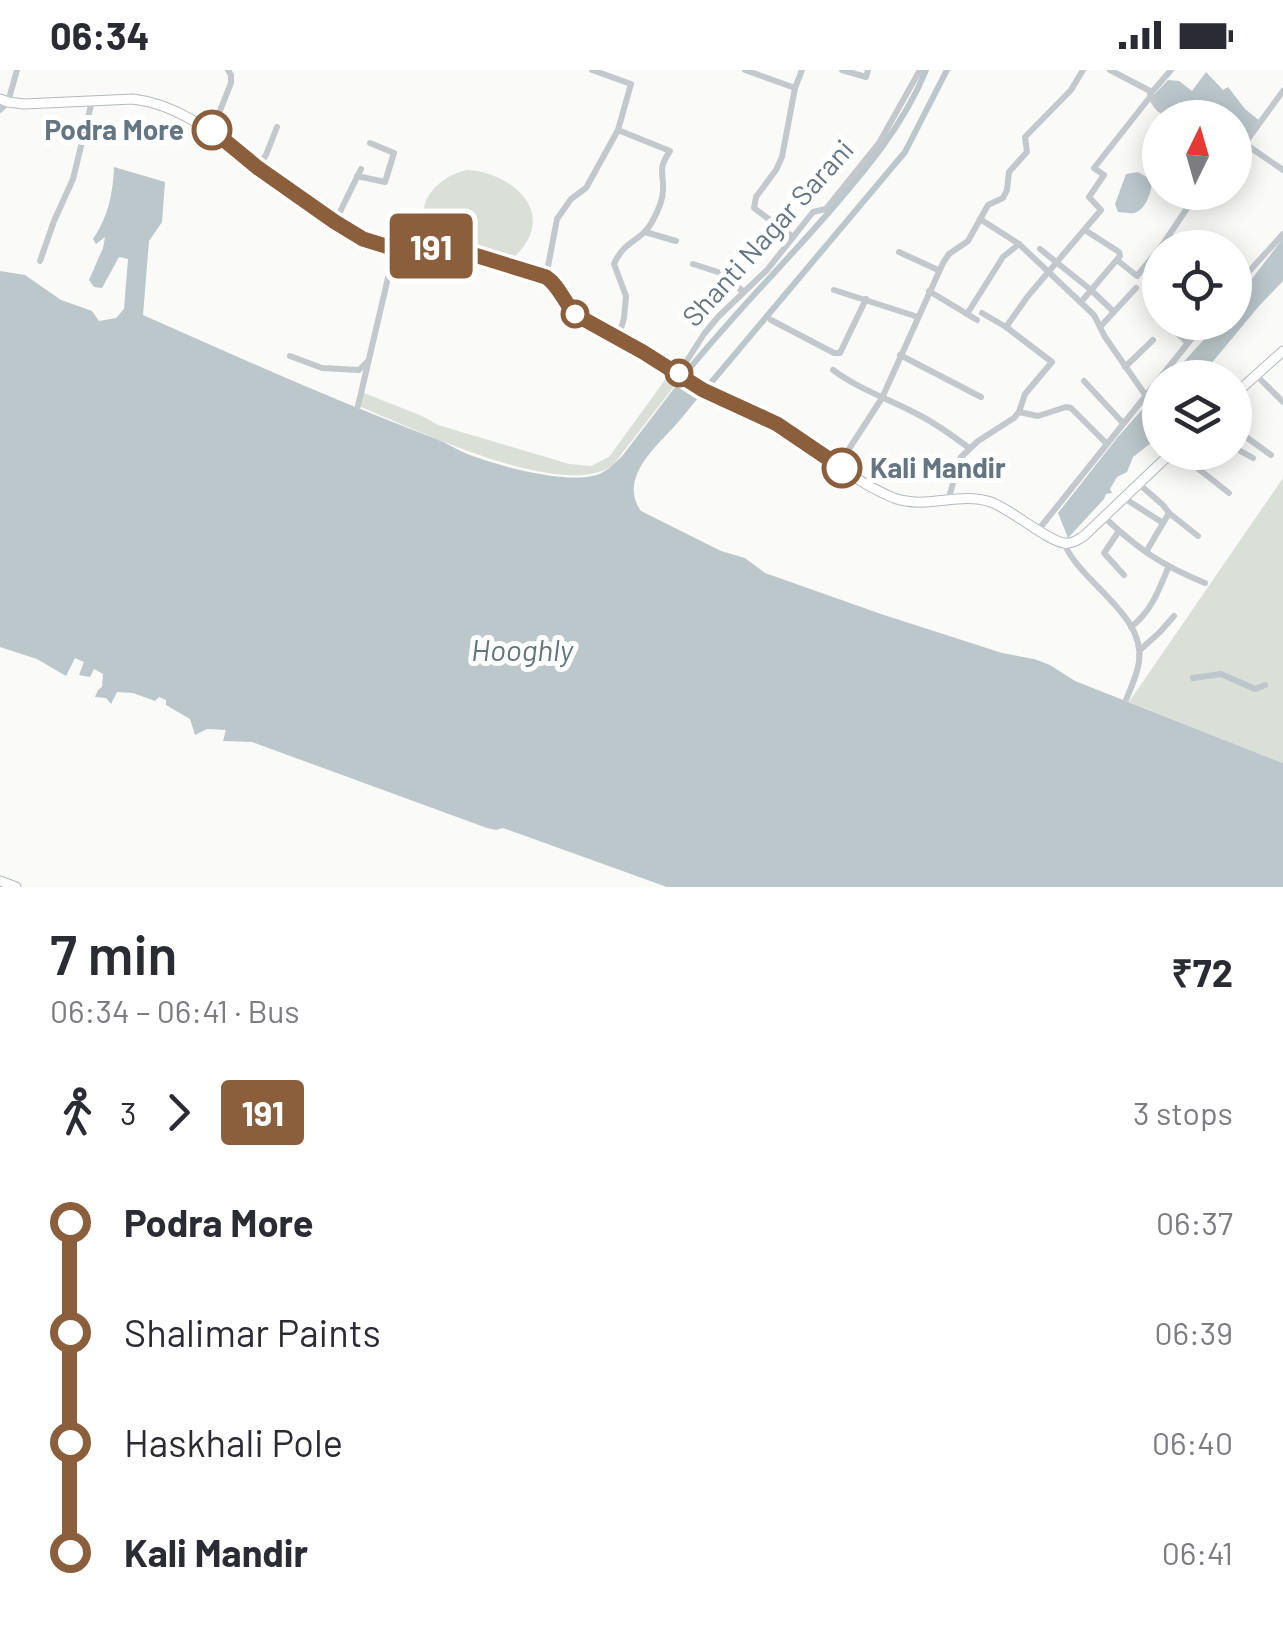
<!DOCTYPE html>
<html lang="en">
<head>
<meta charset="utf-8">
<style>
  body { margin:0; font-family:Barlow,sans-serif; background:#f2f2f3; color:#2b2b33; height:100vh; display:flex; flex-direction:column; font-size:38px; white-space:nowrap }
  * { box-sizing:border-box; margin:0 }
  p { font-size:32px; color:#7c7c81 }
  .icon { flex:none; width:55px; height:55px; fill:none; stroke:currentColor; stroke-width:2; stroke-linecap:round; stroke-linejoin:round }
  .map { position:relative; height:817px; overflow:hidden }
  .drawer { display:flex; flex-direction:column; background:#fff; flex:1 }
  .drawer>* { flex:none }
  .badge { padding:0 20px; border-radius:8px; font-size:35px; line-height:65px }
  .needle { width:65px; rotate:5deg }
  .controls { position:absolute; left:1142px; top:30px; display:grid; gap:20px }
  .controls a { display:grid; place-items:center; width:110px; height:110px; border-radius:50%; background:#fff; box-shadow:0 5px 25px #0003; font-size:50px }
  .map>.badge { position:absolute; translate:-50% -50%; box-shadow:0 0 0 5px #fff }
  .legs { display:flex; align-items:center; gap:15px; height:110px; padding:0 50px; font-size:32px }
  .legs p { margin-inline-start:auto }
  .overview { display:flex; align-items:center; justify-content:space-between; height:170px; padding:0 50px }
  h1 { font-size:55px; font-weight:600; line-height:75px }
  ul { padding:0 50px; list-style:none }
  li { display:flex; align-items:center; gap:35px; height:110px; font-size:38px }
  li i { display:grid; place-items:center; width:15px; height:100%; margin:0 12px; background:currentColor }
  li i::after { content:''; width:25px; height:25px; margin:-12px; border:8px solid; border-radius:50%; background:#fff }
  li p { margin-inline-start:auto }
  li:first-child i { background:linear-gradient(#0000 50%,currentColor 0) }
  li:last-child i { background:linear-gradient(currentColor 50%,#0000 0) }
  .status { display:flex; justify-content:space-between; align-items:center; height:70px; padding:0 50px; background:#fff; direction:ltr }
  .status svg { height:28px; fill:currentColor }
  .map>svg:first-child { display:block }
</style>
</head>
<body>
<div class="status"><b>06:34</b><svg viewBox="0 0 49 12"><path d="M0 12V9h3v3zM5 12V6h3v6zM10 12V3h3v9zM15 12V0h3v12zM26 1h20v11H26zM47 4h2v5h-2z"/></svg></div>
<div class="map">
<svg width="1283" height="817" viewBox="0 0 1283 817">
  <rect width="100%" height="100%" fill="#fafaf8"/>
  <!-- green -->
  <g fill="#dadfd7">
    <path d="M 467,100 C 509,102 556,139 520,181 C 516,185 514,188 508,190 C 494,193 439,174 430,161 C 410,133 441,105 467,100 Z"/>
    <path d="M 670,303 L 679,310 L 613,395 C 563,432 415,359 361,337 L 364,323 L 422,346 L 438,355 L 569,394 L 591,396 L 609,387 Z"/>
    <polygon points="1283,408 1283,693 1129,632"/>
  </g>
  <!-- water -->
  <g fill="#bbc7cb">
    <polygon points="1206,2 1223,20 1228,17 1245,39 1261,52 1247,72 1235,64 1235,48 1208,47 1165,41 1152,27 1168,10 1179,11 1192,21"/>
    <path d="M 114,97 L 165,112 L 162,152 L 149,171 L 143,245 C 238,287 333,330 431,367 C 443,371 454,378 465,383 C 494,395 562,413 592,406 C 605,404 614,394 623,385 L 679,312 L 698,328 C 689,339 681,349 672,359 C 652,380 619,411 641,441 L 721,481 L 745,488 L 765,503 L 881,544 L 1002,583 L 1034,589 L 1050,595 L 1075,611 L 1283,693 L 1283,817 L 667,817 L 503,758 L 496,760 L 487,758 L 252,672 L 223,671 L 226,660 L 207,659 L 195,665 L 190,649 L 166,635 L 166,630 L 159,627 L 155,631 L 133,623 L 117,622 L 111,634 L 106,628 L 95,627 L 98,620 L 102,617 L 103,604 L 94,599 L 90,607 L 79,605 L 84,592 L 75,588 L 66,606 L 37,589 L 0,577 L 0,201 L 25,205 L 61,230 L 92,241 L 99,251 L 116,248 L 124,239 L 128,189 L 119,187 L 102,218 L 94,217 L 89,210 L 103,178 L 105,167 L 96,174 L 93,169 C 108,147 113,124 114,97 Z"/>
    <path d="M 1138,102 L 1152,110 C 1152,121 1146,140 1134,143 C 1132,144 1121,142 1118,142 L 1115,134 L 1126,104 Z"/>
    <polygon points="1283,168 1283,211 1259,236 1200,307 1169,308 1219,253 1235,252 1235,231"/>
    <polygon points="1160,319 1160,366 1133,387 1127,402 1117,407 1110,419 1112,423 1106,424 1104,429 1068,468 1058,443 1117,368"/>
  </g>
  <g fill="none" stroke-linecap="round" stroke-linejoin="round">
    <!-- canal -->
    <g stroke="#bbc7cb" stroke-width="6">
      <path d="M 926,0 C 905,53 867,98 830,141 C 783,195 731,247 686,303 L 704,321 L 905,82 L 947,0"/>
      <polyline points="1193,608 1221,604 1255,619 1265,615"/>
    </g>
    <defs>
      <g id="secondary">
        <path d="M 0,29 L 8,32 L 24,34 L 133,29 C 184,35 219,69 259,98 C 291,123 325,147 360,167 C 393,185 418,171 450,178 C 482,184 515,196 546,207 C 561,217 564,236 579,247 C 600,262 624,271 646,283 C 667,296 688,315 710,324 C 733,334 757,343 779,355 C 819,378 851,411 894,428 C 927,440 959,421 991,432 C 1012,440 1048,471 1064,473 C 1072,474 1078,470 1085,465 L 1172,382"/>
        <polyline points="1235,324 1283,281"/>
        <polyline points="0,811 16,817"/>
      </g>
    </defs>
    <!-- secondary casing -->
    <use href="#secondary" stroke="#b3babf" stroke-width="11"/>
    <!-- street -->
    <g stroke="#c3c8cc" stroke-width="6">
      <path d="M 592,0 L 631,14 L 618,60 L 670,81 C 657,100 664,102 663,120 C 663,130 657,143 652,152 C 640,173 625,169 614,194 L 626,226 L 624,248 L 618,269"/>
      <polyline points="745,0 795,18"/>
      <polyline points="842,0 866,7 868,0"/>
      <polyline points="1110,0 1152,22 1171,0"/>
      <path d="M 1150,24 C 1159,47 1170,44 1192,48"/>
      <polyline points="0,40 8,32 17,0"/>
      <polyline points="212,61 231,13 231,5 228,0"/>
      <polyline points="1235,67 1283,100"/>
      <polyline points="1245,73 1283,21"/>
      <polyline points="1235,84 1243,72"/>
      <polyline points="257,97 266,85 277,57"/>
      <polyline points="357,106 385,112 394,83 370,73"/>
      <polyline points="980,149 1019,174 1094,245 1105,267 1146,326"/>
      <polyline points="335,152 361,99"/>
      <polyline points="645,162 676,171"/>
      <polyline points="793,167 754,138 756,127 776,100 782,87 795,18 802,0"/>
      <polyline points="1171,170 1181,178"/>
      <polyline points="1040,179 1091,220 1114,242"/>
      <polyline points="899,182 938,200"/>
      <polyline points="1117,190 1137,206 1163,174 1198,122"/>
      <polyline points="40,191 54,151 73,109 92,31"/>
      <polyline points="693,194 718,202 744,222"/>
      <polyline points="546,207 557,149 571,129 586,118 618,60"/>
      <polyline points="1235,217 1283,164"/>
      <polyline points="834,220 918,247"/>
      <polyline points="929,221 977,250"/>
      <polyline points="1081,232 1120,186 1119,182 1085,160"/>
      <polyline points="967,244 1003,187 1019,174"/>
      <polyline points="1157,245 1160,248"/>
      <polyline points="771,250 834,283 840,283 866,229"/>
      <polyline points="1165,252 1188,273"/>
      <polyline points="1006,257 1028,226 1101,140 1089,127 1104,105 1094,98 1150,27"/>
      <polyline points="1100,257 1136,218"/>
      <polyline points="900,285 981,327"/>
      <polyline points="290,286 322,298 359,300 368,291"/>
      <polyline points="1202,295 1214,308"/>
      <polyline points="1125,297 1153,270"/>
      <path d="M 833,300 C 860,320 892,330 921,346 C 938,355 953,366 969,378"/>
      <polyline points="679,303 704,264 719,246 767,200 813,142 826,139 879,73 920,0"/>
      <polyline points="1256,305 1283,332"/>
      <polyline points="1160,308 1205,252"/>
      <polyline points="1084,311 1123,353"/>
      <polyline points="358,336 395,178"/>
      <polyline points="1019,342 1038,346 1066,337 1071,338 1106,373"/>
      <polyline points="1235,359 1271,385"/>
      <polyline points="1235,378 1253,388"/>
      <polyline points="1177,382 1229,423"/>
      <polyline points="1202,382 1210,390"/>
      <polyline points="838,396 882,328 943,193 949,184 968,171 988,135 1003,128 1007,120 1009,102 1027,82 1025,67 1071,20 1083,0"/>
      <polyline points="1139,414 1163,435 1169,443 1146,482"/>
      <polyline points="1124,428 1163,453"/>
      <polyline points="948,430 961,387 978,371 1014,348 1019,342 1025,324 1052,292 1006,257 982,243"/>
      <polyline points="1169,443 1198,466"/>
      <path d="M 1104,447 C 1138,479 1161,495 1205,513"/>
      <polyline points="1039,459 1160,308"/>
      <polyline points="1119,461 1104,483 1124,505"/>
      <path d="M 1064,473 C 1080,513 1146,544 1139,592 C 1137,605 1131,618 1126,630"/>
      <path d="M 1131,557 C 1151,542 1159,520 1168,498"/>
      <polyline points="1140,580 1160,562 1174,546"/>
    </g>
    <!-- secondary -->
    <use href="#secondary" stroke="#fff" stroke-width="9"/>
  </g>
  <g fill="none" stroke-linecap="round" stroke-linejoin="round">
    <defs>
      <path id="line-1" d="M 212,60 L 258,98 L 335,152 L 363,169 L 392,178 L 432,176 L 452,178 L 546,207 C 561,217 564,235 578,246 L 643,282 L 703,320 L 777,354 L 842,398"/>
    </defs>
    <!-- line-1 casing -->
    <use href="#line-1" stroke="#fff" stroke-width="22"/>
    <!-- line-1 -->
    <use href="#line-1" stroke="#8b5e3c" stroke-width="15"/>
  </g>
  <!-- markers -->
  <g fill="#fff" stroke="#8b5e3c" stroke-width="5">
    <circle cx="212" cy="60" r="18"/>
    <circle cx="575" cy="244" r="12"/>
    <circle cx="679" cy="303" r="12"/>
    <circle cx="842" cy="398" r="18"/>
  </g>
  <g text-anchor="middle" stroke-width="10" stroke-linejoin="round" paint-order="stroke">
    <!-- stop labels -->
    <g font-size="28" font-weight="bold" fill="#657683" stroke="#fff" text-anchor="end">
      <text x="184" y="70">Podra More</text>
      <text x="870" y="408" text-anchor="start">Kali Mandir</text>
    </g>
    <!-- street labels -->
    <g font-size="28" fill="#657683" stroke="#fff">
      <text transform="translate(768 163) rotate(-48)" y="10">Shanti Nagar Sarani</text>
    </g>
    <!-- water labels -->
    <g font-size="30" font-style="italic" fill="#60757c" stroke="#fff">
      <text x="522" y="591">Hooghly</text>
    </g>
  </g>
</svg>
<div class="controls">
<a><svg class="needle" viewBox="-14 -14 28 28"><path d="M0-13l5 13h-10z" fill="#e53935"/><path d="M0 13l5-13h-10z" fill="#7c7c81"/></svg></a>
<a><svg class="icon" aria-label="locate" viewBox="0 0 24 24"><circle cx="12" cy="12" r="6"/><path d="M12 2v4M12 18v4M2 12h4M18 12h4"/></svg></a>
<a><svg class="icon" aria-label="layers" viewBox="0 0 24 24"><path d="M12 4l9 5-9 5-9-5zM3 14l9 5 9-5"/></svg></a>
</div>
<b class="badge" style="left:431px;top:176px;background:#8b5e3c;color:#fff">191</b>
</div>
<section class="drawer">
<div class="overview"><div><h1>7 min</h1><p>06:34 – 06:41 · Bus</p></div><b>₹72</b></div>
<div class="legs"><svg class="icon" aria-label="walk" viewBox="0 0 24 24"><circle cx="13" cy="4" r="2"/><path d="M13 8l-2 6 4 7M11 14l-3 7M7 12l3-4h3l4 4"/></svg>3<svg class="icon" aria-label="forward" viewBox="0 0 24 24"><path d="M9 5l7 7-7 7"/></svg><b class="badge" style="background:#8b5e3c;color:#fff">191</b><p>3 stops</p></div>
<ul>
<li><i style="color:#8b5e3c"></i><b>Podra More</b><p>06:37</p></li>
<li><i style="color:#8b5e3c"></i><span>Shalimar Paints</span><p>06:39</p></li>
<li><i style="color:#8b5e3c"></i><span>Haskhali Pole</span><p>06:40</p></li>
<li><i style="color:#8b5e3c"></i><b>Kali Mandir</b><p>06:41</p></li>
</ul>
</section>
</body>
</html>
